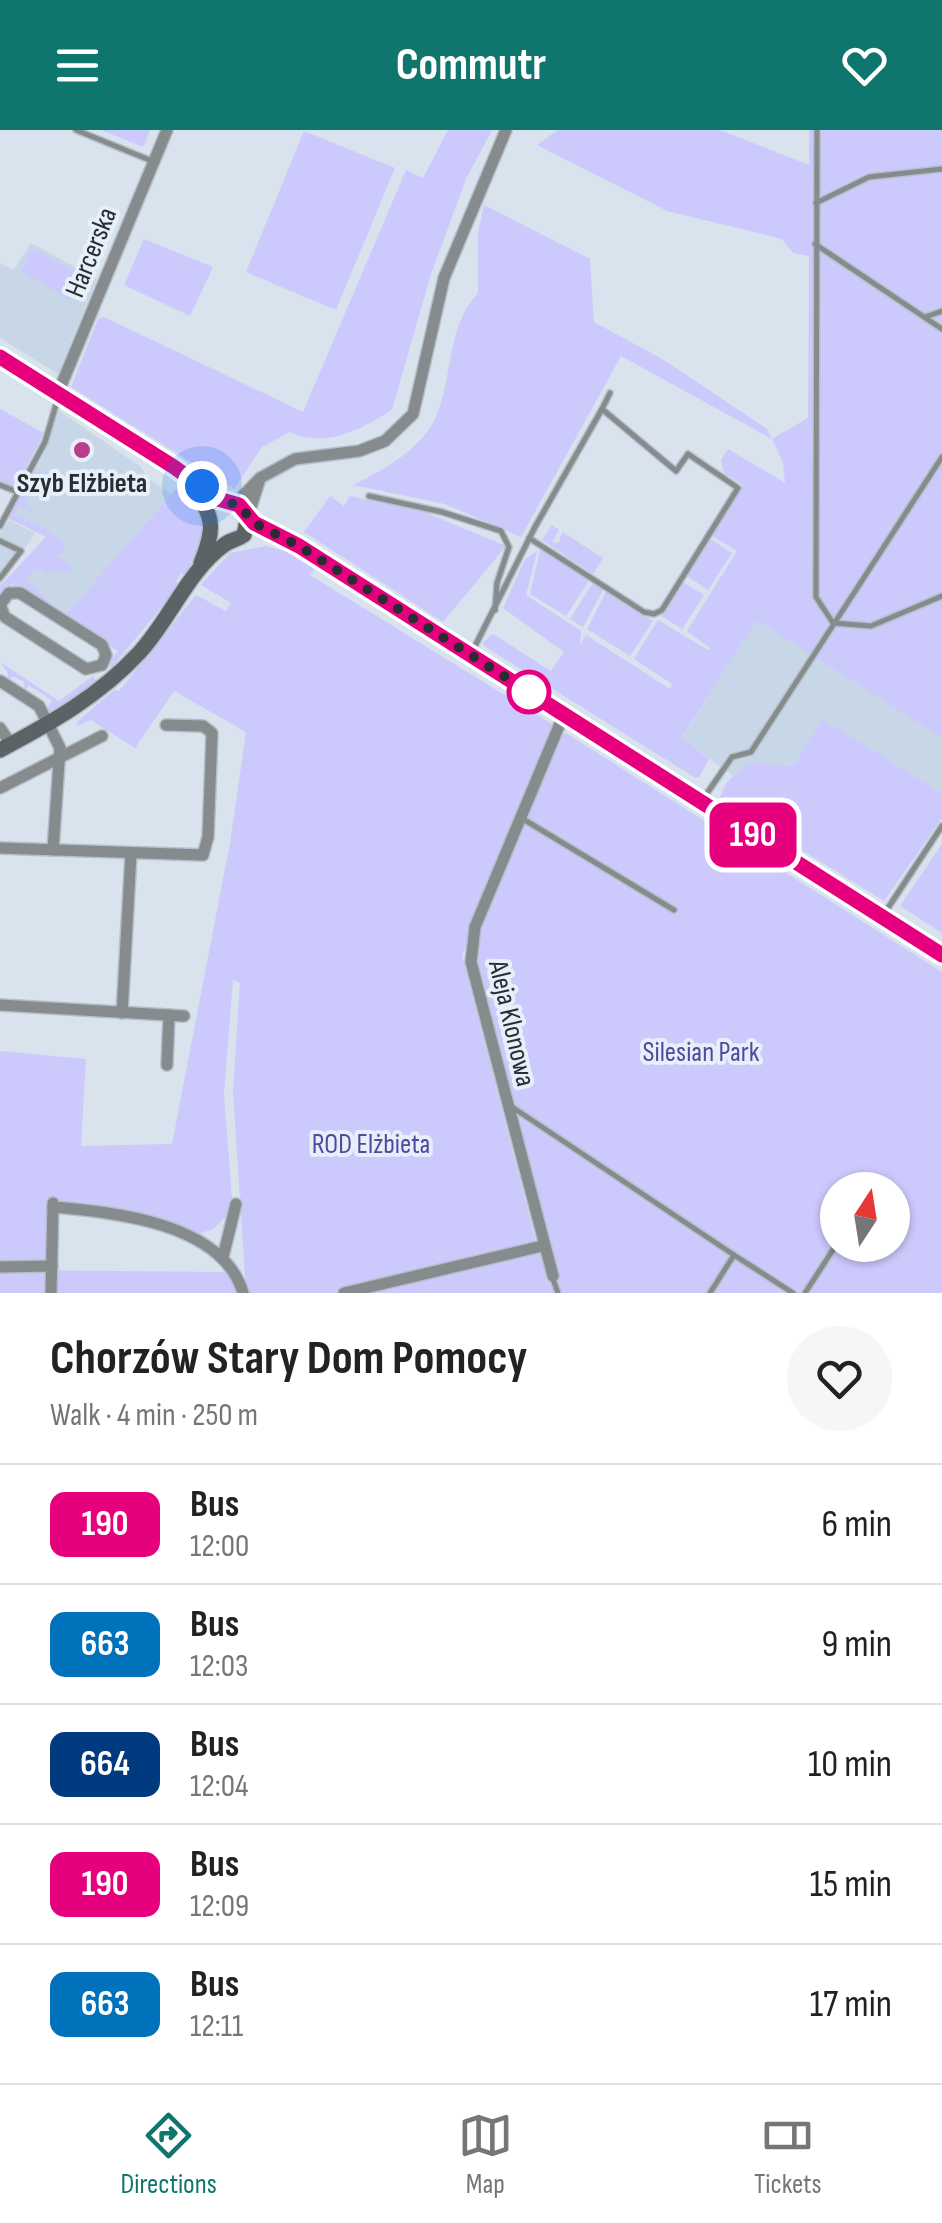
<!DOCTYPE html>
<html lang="en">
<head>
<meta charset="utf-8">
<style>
  body { margin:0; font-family:"Sofia Sans Condensed",sans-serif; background:#f6f6f6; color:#222; height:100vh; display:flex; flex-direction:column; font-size:38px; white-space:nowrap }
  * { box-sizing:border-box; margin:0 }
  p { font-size:32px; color:#767676 }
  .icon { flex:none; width:55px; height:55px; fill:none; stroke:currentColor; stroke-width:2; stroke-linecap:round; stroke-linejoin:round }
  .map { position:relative; height:1163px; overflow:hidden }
  .panel { display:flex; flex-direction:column; background:#fff; flex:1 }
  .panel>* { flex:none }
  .badge { padding:0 20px; border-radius:15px; font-size:35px; line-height:65px }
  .needle { width:65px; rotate:12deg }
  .tools { position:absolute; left:820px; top:1042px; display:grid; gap:20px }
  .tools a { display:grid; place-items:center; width:90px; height:90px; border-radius:50%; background:#fff; box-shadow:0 2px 8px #0004; font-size:50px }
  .you { position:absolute; width:50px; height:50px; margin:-25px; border:8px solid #fff; border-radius:50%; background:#1a73e8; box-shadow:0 0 0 15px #1a73e833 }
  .map>.badge { position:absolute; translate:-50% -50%; box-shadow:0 0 0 5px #fff }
  .round { display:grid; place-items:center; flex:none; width:105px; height:105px; border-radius:52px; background:#f6f6f6 }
  .headline { display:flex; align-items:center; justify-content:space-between; height:170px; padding:0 50px }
  h1 { font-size:48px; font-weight:700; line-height:75px }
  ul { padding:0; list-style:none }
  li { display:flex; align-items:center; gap:30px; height:120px; padding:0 50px; border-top:2px solid #e0e0e0 }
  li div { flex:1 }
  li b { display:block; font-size:38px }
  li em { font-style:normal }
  li .badge { min-width:110px; font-weight:700; text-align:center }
  header { display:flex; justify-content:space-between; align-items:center; height:130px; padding:0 50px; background:#0f766e; color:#fff; font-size:45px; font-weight:700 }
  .tab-bar { display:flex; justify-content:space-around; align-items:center; height:140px; border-top:2px solid #e0e0e0; background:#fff; font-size:28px; color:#767676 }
  .tab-bar a { display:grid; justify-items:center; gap:5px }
  .tab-bar .active { color:#0f766e }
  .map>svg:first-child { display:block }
</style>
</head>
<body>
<header><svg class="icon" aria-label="menu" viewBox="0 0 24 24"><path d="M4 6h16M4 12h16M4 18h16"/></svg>Commutr<svg class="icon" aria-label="heart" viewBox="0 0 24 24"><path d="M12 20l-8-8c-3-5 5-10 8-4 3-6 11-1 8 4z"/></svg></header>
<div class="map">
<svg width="942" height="1163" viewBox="0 0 942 1163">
  <rect width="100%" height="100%" fill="#d9e3ed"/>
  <!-- built -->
  <g fill="#c8d7e7">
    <polygon points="31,113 97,149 58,244 0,208 0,133 14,140"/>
    <polygon points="58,280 141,337 146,347 171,364 65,487 15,443 46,406 8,388 44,324"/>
    <polygon points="9,390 35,403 0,456 0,404"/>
    <polygon points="757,489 942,608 942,663 822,590 793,636 748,633 733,646 682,608"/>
  </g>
  <!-- green -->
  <g fill="#ccc9fd" fill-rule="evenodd">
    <polygon points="101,0 150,0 143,17"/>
    <path d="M 448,0 L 492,0 L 466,49 L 431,144 L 392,280 C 362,299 325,319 290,302 L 262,317 L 234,359 L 71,257 L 98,189 L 104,187 L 303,282 L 406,40 L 423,48 Z"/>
    <path d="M 558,0 L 720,0 L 809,35 L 809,0 L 942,0 L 942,608 L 757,490 L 682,607 L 709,629 L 699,647 L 694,647 L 487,518 L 482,513 L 493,504 L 551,541 L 564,522 L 503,478 L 525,429 L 537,421 L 526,465 L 581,501 L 580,515 L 586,505 L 670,559 L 672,554 L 634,529 L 658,490 L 708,520 L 710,518 L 687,501 L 737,421 L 712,406 L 743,355 L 724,343 L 721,330 L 728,319 L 785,353 L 783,333 L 772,309 L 621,226 L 521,407 L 445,374 L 353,355 C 383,340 421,320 436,287 C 454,244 445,200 478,163 L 478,103 L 484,75 L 590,129 L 594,192 L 664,230 L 767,299 L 772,309 L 808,288 L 809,126 L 793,123 L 782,109 L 667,81 L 537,15 Z"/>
    <polygon points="304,1 395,38 336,180 246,142"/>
    <polygon points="144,109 213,137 190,186 124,155"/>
    <polygon points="32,118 81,145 88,160 84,167 68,169 21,140"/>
    <polygon points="68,259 218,352 213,358"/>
    <polygon points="0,279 44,303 15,358 0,352"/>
    <path d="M 36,339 L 24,370 L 32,381 L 19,376 L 14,385 L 41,396 L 67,416 L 46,436 L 59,426 L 71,435 L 69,441 L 51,440 L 47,445 L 37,438 L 25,450 L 65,486 L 180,354 C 214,387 205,406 187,444 L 181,444 L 176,451 L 179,456 L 112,537 L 107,534 L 118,521 L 11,459 L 15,452 L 0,466 L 0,456 L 46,407 L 8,388 Z"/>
    <polygon points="330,366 344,376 350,366 424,382 506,416 443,492 304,402"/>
    <polygon points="552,395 559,400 552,412 559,413 562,402 603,428 593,444 542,410"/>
    <polygon points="710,409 732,423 708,460 687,446"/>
    <polygon points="266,416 287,422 314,439 310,445 552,594 462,825 537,1116 335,1163 246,1163 233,961 240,853 233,850 224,964 233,1080 213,1099 201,1103 55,1074 49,1132 0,1133 0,921 86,929 81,1016 172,1014 230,713 246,602 174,561 135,618 91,590 78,596 76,593 114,560 119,561 196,465 226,481 231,473 201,455 230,423"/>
    <polygon points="540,420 590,449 566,486 530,464"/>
    <polygon points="594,451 604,458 583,497 570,489"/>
    <polygon points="683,452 704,465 682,499 661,486"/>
    <polygon points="607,460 653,491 630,526 587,499"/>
    <polygon points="0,532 59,571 93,546 96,551 49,584 46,581 52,570 28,555 25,563 24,552 13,546 8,552 8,543"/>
    <polygon points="822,589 942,663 942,688 884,771 719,669 727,652 747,633 793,636"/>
    <path d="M 566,603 L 942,842 L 942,1163 L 357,1163 L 546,1119 L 474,831 L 477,808 L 560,606 ZM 838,1060 L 892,1060 L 892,1115 L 838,1115 Z"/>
    <polygon points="942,714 942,803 900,776"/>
    <polygon points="0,1140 231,1142 240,1163 0,1163"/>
  </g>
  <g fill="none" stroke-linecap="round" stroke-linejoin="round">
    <defs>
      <g id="lane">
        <polyline points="76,0 152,31"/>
        <polyline points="817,0 816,467 833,493 871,496 942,466"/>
        <polyline points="816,73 869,47 942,39"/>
        <polyline points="815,114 942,199"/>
        <polyline points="925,187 942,181"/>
        <polyline points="602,279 610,263"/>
        <polyline points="0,355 18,362"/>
        <polyline points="369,366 442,382 501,401 509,417 497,453 495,480"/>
        <polyline points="0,396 45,312 58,268"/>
        <polyline points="0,411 21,421 0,448"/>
        <polyline points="473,520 535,397 602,279 676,341 688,324 738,358 662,480 654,484 644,482 529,408"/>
        <polyline points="703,669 732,627 751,622 942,327"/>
        <polyline points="523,689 674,780"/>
        <polyline points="884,784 942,696"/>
        <polyline points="512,977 734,1125 710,1163"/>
        <polyline points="734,1125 793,1163"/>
        <polyline points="553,1149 558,1163"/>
        <polyline points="805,1163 838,1112"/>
      </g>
      <g id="street">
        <polyline points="58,263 167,0"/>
        <polyline points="235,374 260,348 295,329 359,321 385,311 413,284 444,148 506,0"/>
        <polyline points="248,386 259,352"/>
        <polygon points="9,463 20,463 102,515 106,525 102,535 86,539 5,487 0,475"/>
        <polyline points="0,551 39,576 60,618 53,720"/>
        <polyline points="0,598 11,614"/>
        <polyline points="0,658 102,606"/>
        <polyline points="0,718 203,725 208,707 212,603 203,596 166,595"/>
        <polyline points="0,875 184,886"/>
        <polyline points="122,883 131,724"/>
        <polyline points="167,935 169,885"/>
        <path d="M 53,1077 C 114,1082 223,1093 243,1163"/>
        <polyline points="223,1127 236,1074"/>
        <polyline points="0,1137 52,1136"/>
        <polyline points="553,1146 471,832 475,797 564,584"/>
        <polyline points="51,1163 53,1073"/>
        <polyline points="344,1163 542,1116"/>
      </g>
      <g id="secondary">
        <polyline points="0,227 174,337 218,369 239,375 254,393 299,416 942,825"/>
        <path d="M 195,358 C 214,390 215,398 201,433"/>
        <path d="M 0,620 C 51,593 99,566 139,523 C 169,491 188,441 224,415 C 230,410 237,410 244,405 L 248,386"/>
      </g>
    </defs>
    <!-- lane casing -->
    <use href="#lane" stroke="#b6bfc7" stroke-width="8"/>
    <!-- street casing -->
    <use href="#street" stroke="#b6bfc7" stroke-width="14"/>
    <!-- secondary casing -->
    <use href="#secondary" stroke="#b6bfc7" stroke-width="18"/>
    <!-- lane -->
    <use href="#lane" stroke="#868b8e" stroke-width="5"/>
    <!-- street -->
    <use href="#street" stroke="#868b8e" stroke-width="11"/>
    <!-- secondary -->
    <use href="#secondary" stroke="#5b6367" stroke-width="15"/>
  </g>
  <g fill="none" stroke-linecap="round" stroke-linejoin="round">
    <defs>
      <polyline id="line" points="0,227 174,337 218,369 239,375 254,393 299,416 942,825"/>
    </defs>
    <!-- line casing -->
    <use href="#line" stroke="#fff" stroke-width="22"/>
    <!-- line -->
    <use href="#line" stroke="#e6007e" stroke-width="15"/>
    <!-- walk -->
    <polyline stroke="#292d31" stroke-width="10" stroke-dasharray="0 18" points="202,356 220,371 239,375 254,393 299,416 529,562"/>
  </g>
  <!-- markers -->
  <circle fill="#ba3d8d" stroke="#e6f0fa" stroke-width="4" cx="82" cy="320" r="10"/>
  <circle fill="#fff" stroke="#e6007e" stroke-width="5" cx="529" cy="562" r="20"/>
  <g text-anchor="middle" stroke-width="8" stroke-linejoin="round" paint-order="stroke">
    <!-- street labels -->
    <g font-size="28" fill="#292d31" stroke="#e6f0fa">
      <text transform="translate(90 122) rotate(-68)" y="10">Harcerska</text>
      <text transform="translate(513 893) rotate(77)" y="10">Aleja Klonowa</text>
    </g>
    <!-- poi labels -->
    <g font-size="28" font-weight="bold" fill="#292d31" stroke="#e6f0fa">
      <text x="82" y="362">Szyb Elżbieta</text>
    </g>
    <!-- park labels -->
    <g font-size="28" fill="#56479e" stroke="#e6f0fa">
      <text x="701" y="931">Silesian Park</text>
      <text x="371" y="1023">ROD Elżbieta</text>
    </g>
  </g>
</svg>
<div class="tools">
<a><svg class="needle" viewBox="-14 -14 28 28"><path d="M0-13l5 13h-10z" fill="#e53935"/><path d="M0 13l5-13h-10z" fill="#767676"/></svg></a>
</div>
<div class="you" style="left:202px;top:356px"></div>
<b class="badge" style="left:753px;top:705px;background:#e6007e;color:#fff">190</b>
</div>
<section class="panel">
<div class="headline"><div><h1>Chorzów Stary Dom Pomocy</h1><p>Walk · 4 min · 250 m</p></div><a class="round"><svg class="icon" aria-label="heart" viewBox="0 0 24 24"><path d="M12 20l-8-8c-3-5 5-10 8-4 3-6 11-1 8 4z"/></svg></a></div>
<ul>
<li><span class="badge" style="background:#e6007e;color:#fff">190</span><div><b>Bus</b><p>12:00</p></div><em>6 min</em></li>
<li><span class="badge" style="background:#0072bc;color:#fff">663</span><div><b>Bus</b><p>12:03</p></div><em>9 min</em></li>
<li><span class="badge" style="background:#003b80;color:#fff">664</span><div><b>Bus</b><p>12:04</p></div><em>10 min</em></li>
<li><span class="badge" style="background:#e6007e;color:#fff">190</span><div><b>Bus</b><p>12:09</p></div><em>15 min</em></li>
<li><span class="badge" style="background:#0072bc;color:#fff">663</span><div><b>Bus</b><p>12:11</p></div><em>17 min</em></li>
</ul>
</section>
<nav class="tab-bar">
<a class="active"><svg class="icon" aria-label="directions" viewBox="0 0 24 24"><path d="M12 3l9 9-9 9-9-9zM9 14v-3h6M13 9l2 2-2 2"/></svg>Directions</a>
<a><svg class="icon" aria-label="map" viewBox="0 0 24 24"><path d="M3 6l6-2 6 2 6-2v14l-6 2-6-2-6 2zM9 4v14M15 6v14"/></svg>Map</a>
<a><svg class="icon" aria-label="tickets" viewBox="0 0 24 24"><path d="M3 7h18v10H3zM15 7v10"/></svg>Tickets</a>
</nav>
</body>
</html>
